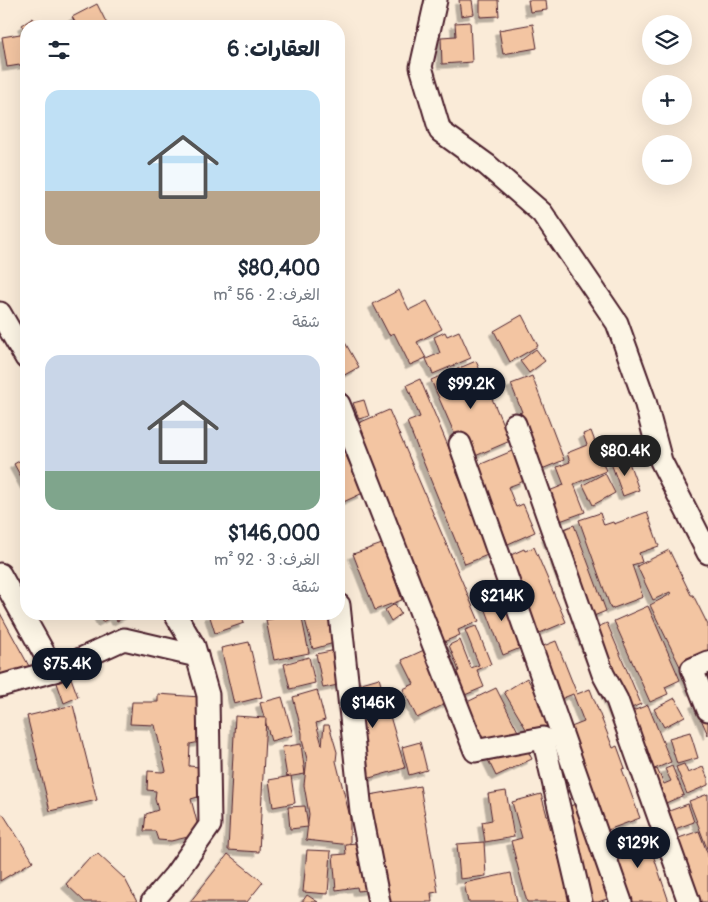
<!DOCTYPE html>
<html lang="ar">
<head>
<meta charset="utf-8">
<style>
	:root { --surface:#fff; --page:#f6f6f7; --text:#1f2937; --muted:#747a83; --accent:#111827 }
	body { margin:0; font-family:Pangolin,"Playpen Sans Arabic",sans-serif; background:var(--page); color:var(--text); direction:rtl; height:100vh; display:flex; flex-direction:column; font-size:19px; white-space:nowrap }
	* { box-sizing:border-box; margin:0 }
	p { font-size:16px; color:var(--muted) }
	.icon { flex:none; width:28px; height:28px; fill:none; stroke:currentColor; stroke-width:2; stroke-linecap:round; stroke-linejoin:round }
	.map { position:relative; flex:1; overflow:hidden; direction:ltr }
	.drawer { position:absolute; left:20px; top:20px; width:325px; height:600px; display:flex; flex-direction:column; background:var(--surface); border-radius:20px; box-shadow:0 5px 20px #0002; direction:rtl }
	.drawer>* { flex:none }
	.tools { position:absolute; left:642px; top:15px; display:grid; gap:10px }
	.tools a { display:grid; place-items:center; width:50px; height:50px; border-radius:50%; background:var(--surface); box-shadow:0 5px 20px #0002; font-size:25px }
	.price { position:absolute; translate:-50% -42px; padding:0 11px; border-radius:18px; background:var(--accent); color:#fff; font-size:16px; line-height:32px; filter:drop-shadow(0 1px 2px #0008) }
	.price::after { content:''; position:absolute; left:50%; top:30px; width:15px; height:11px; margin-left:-8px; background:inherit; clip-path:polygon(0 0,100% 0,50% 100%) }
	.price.on { background:#222; color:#fff }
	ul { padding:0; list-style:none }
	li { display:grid; align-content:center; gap:10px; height:265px; padding:0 25px }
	li span { display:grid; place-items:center; height:155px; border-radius:15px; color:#555 }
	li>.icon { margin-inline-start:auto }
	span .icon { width:90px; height:90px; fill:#fffc; stroke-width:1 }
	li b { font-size:21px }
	h2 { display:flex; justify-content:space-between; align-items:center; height:60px; padding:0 25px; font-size:21px }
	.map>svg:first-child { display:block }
</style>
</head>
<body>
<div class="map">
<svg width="708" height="902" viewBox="0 0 708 902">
	<defs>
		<filter id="shadow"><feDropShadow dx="-4.5" dy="4.5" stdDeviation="0" flood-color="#0004"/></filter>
	</defs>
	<rect width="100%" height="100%" fill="#faebd8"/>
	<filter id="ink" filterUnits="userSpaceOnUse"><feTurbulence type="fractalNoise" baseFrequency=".02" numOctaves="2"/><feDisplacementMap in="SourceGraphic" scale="10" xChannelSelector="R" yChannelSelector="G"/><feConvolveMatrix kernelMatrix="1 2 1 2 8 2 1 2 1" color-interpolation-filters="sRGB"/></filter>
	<g filter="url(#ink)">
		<g fill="#f3c5a2" stroke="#4a1f2b" filter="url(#shadow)">
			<polygon points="459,0 472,0 474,14 461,16"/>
			<polygon points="480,0 498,0 499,16 480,17"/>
			<polygon points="528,0 546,0 547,10 530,12"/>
			<polygon points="97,4 108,26 75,26 77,25 72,17"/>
			<polygon points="33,18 38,26 26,26 26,32 22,25"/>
			<polygon points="470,22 472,62 442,64 441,37 456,36 455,23"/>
			<polygon points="533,24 537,48 503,54 499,30"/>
			<polygon points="26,33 26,64 7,67 2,37"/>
			<polygon points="399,290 409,310 427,301 442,329 417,342 426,358 410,365 394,333 389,335 373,304"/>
			<polygon points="522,315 538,346 510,362 494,331"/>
			<polygon points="459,331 471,358 433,374 426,359 440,353 434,337 445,332 447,336"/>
			<polygon points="339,332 359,367 339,378"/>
			<polygon points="536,349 545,361 529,373 520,361"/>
			<polygon points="476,361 510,441 466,460 431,380"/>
			<polygon points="532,376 564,460 537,471 515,414 522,412 511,384"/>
			<polygon points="420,379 456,465 454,466 490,554 465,564 407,422 420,417 407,385"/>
			<polygon points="364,400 369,416 359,419 353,403"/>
			<polygon points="389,410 479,621 458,630 460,635 441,643 347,428"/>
			<polygon points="591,431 606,471 574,484 585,512 560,521 549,491 564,485 557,467 570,462 567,453 587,445 583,434"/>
			<polygon points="339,440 363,493 339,504"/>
			<polygon points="512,451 524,481 508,487 516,507 523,504 535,532 508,544 502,529 493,533 467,470"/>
			<polygon points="26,457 26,486 14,464"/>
			<polygon points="627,457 639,490 623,496 611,463"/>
			<polygon points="605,473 615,493 593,505 583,485"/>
			<polygon points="647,512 659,546 639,553 642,562 632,565 643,597 611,609 579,520 600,513 604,525 613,522 614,524"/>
			<polygon points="574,525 606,611 579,622 546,536"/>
			<polygon points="382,544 402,600 375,610 353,554"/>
			<polygon points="534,547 566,622 535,635 502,559 524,549 525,551"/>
			<polygon points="669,550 691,595 693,595 708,625 708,684 692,691 650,605 671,594 670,592 653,600 637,566"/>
			<polygon points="501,590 523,647 503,655 481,597"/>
			<polygon points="395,604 401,614 391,621 385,610"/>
			<polygon points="648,606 680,680 665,687 668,694 650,702 614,621"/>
			<polygon points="0,613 30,668 0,684"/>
			<polygon points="98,614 131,614 117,621 114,616 102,622"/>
			<polygon points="209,614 240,614 244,623 215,633"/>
			<polygon points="297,614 301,614 309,653 274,660 266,620"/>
			<polygon points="313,614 333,614 341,641 313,649 304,616"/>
			<polygon points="607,623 641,704 615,715 581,634"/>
			<polygon points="476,626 491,664 477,670 484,687 460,697 455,673 459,671 449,645 460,640 471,668 479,665 465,630"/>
			<polygon points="556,641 577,694 590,689 613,748 617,746 625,768 622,769 640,818 605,831 566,729 584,722 573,694 556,701 536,649"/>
			<polygon points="249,642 262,697 234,704 221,648"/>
			<polygon points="336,650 343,684 323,688 316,654"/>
			<polygon points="424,650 449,702 417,718 403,689 414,684 402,660"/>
			<polygon points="309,657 315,683 290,689 284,664"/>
			<polygon points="71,678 78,697 64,703 57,683"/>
			<polygon points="379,678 405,768 366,779 341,689"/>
			<polygon points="527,678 567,746 544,759 504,692"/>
			<polygon points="496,688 532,759 496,776 461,705"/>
			<polygon points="317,690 325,720 316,723 322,745 324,725 329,725 337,752 336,761 350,817 350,845 306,840 309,814 304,785 307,759 302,740 302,733 293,697"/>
			<polygon points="158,694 200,697 200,742 190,744 189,766 199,767 201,796 191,799 199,830 198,837 188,837 171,841 158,840 155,831 144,831 146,814 158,810 155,799 156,791 147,790 148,771 162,772 166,771 155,725 130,724 132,702 158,702"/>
			<polygon points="282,697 293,735 271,741 260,703"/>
			<polygon points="708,697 708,735 694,703"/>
			<polygon points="675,698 685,716 664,727 654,709"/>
			<polygon points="73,705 97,800 50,811 27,716"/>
			<polygon points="648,705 671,762 645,773 617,717"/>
			<polygon points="235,716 266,718 259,852 228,850"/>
			<polygon points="690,732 698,758 677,764 669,738"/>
			<polygon points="420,742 427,770 409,775 402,747"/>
			<polygon points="301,744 305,774 287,777 282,747"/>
			<polygon points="684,764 688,773 703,767 708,779 708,785 687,794 676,767"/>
			<polygon points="672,766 684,795 659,806 645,774 657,769 664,784 671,781 665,769"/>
			<polygon points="291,776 295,803 273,807 269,780"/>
			<polygon points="420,786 438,892 431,893 432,902 386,902 371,812 373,811 370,795"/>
			<polygon points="506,791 514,837 485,842 482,822 492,820 488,794"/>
			<polygon points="541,794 571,902 527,902 511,841 522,838 512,802"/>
			<polygon points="708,794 708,851 689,801"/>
			<polygon points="579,803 610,898 598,902 590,902 551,812"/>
			<polygon points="688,804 694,822 667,832 661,814"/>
			<polygon points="305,806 308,827 290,829 288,807"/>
			<polygon points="3,814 33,861 0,881 0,816"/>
			<polygon points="644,828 669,902 625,902 610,857 619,854 614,838"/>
			<polygon points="699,831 708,855 708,902 691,902 673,840"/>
			<polygon points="369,842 374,889 358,891 357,887 336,890 333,855 346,854 345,844"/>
			<polygon points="484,842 486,876 460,879 457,844"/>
			<polygon points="307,850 331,851 328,894 303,892"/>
			<polygon points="98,854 125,879 137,902 85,902 66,884 88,859"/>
			<polygon points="228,854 263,882 247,902 190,902"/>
			<polygon points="511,873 517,902 468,902 464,883"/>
			<polygon points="307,895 318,902 302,902"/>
		</g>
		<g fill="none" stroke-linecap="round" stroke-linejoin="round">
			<defs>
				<g id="street">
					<polyline points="436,0 421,67 440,131 487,165 542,213 617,323 645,401 661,461 708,553"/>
					<polyline points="0,313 26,358"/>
					<polyline points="339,404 475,751 543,738 581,902"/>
					<polyline points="515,424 603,674 617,700 689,902"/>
					<polyline points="460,444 621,902"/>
					<polyline points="0,574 54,671"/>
					<polyline points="339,605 361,811 379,902"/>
					<polyline points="708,662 692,669 708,710"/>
					<polyline points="0,686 54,671 124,639 197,656"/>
					<polyline points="152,902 175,875 210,825 208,695 194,646 175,614"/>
				</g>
			</defs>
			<use href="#street" stroke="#4a1f2b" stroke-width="25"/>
			<use href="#street" stroke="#fcf5e5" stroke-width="21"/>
		</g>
	</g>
</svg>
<div class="tools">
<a><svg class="icon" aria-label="layers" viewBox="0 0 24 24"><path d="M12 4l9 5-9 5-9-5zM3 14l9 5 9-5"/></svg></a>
<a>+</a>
<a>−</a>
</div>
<b class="price" style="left:471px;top:410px">$99.2K</b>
<b class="price on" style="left:625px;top:477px">$80.4K</b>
<b class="price" style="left:502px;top:622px">$214K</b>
<b class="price" style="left:67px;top:690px">$75.4K</b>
<b class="price" style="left:373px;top:729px">$146K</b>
<b class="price" style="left:638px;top:869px">$129K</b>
<section class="drawer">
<h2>العقارات: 6<svg class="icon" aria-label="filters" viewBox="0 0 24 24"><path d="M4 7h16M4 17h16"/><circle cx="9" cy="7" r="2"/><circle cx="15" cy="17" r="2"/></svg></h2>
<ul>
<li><span style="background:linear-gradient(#bfe0f5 65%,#b9a48a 0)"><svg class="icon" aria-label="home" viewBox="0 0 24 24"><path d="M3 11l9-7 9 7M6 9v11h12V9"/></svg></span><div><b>$80,400</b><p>الغرف: 2 · 56 m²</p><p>شقة</p></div></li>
<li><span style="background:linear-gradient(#c9d6e8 75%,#7fa58c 0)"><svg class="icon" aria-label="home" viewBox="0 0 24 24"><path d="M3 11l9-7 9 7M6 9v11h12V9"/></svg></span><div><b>$146,000</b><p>الغرف: 3 · 92 m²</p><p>شقة</p></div></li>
</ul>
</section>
</div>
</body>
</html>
